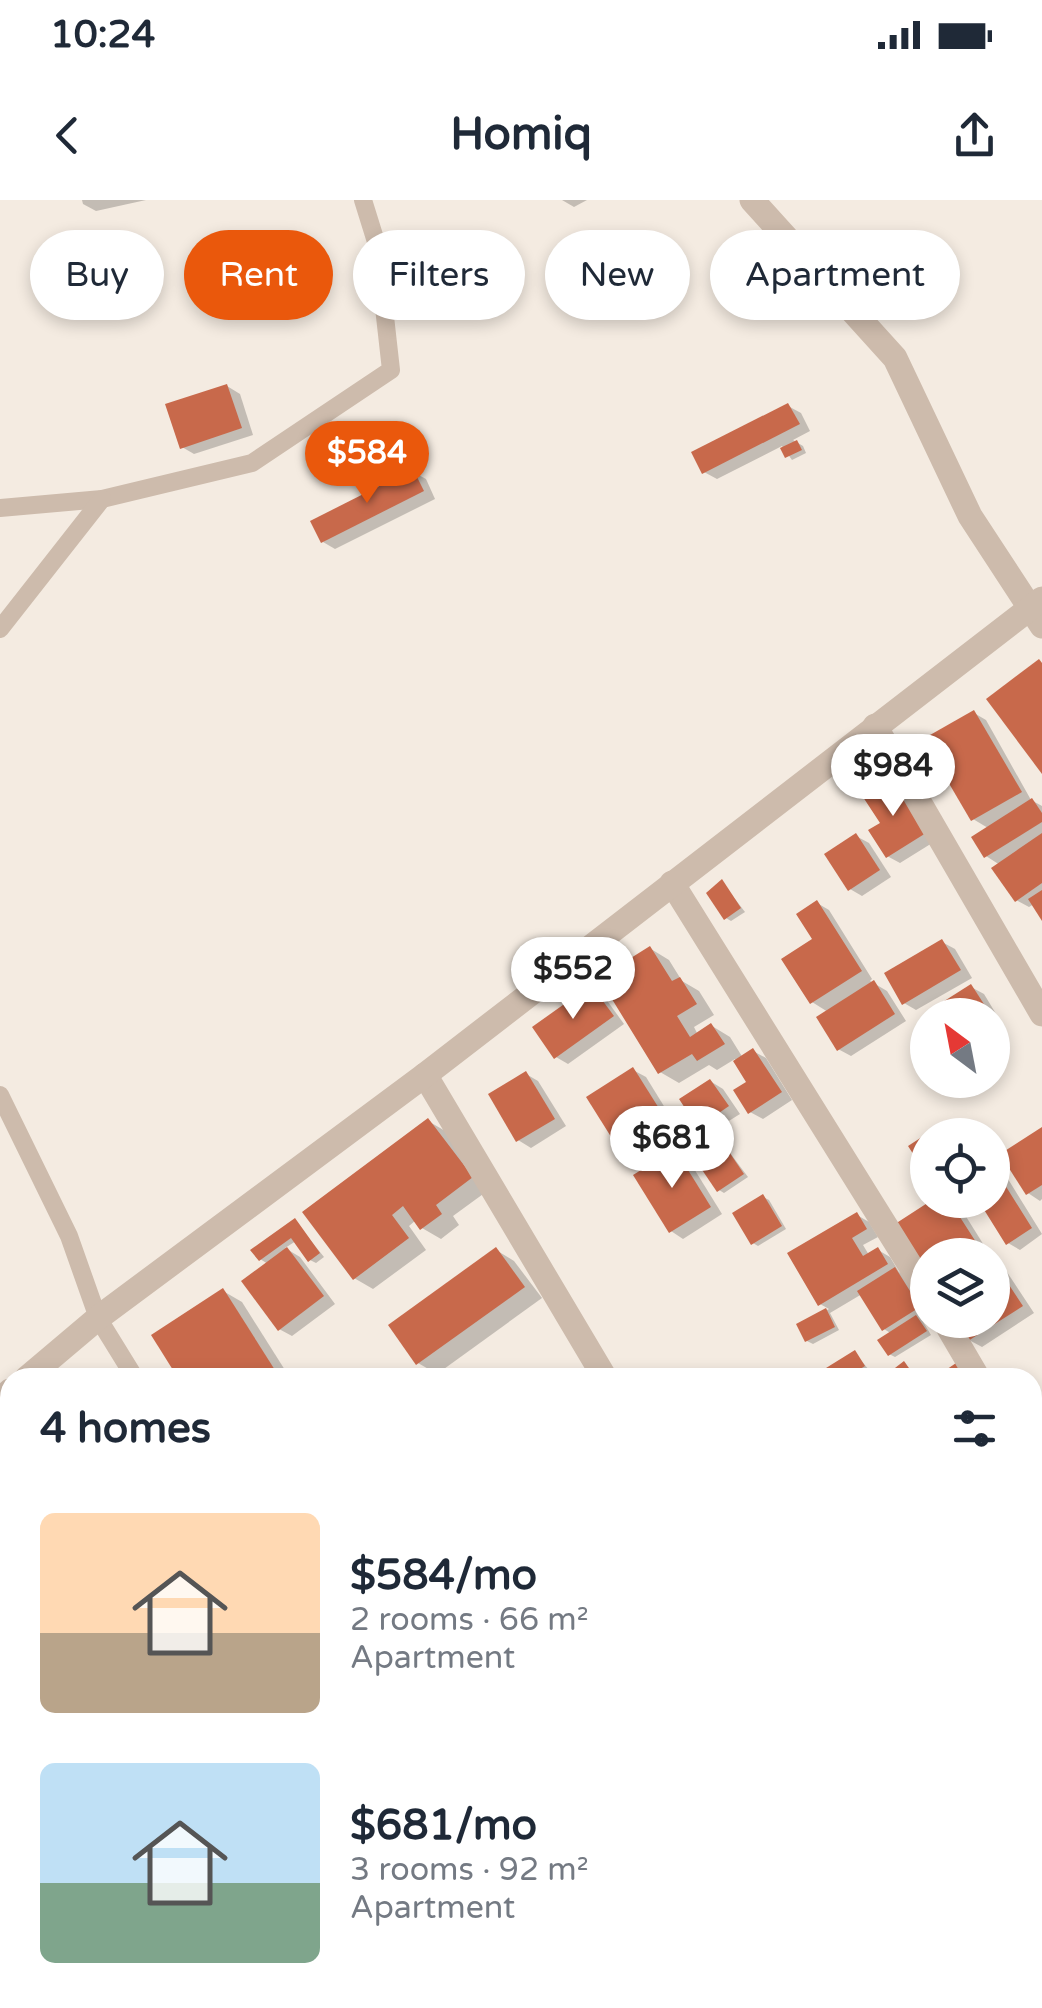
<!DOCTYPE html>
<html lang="en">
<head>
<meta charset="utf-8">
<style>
	:root { --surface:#fff; --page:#f2f2f3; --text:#1f2937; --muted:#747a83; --accent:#ea580c }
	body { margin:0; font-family:"Varela Round",sans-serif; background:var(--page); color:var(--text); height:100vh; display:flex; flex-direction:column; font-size:38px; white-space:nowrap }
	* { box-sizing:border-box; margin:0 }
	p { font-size:32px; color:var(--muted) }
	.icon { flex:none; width:55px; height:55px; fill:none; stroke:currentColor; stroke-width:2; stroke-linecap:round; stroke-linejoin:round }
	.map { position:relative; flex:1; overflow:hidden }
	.sheet { position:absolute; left:0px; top:1168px; width:1042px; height:642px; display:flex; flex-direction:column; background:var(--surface); border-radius:30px 30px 0 0; box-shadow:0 5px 15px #0003 }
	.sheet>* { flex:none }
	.banner { position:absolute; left:30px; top:30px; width:982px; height:90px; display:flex; gap:20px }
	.needle { width:65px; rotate:328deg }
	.tools { position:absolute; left:910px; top:798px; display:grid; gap:20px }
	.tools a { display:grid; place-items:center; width:100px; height:100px; border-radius:50%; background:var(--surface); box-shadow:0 5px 15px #0003; font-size:50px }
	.price { position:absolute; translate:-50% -85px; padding:0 22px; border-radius:35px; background:#fff; color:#222; font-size:32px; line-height:65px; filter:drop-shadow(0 2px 5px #0008) }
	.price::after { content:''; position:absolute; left:50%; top:60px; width:30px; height:22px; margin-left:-15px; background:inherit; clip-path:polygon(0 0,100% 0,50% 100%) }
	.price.current { background:var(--accent); color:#fff }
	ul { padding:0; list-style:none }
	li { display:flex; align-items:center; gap:30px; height:250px; padding:0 40px }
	li span { display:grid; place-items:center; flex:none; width:280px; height:200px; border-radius:15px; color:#555 }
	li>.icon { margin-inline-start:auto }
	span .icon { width:120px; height:120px; fill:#fffc; stroke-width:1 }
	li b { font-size:42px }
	h2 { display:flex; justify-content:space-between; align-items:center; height:120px; padding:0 40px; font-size:42px }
	.tag { padding:0 35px; border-radius:45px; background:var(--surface); box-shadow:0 5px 15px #0003; font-size:35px; line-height:90px }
	.tag.current { background:var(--accent); color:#fff }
	.status { display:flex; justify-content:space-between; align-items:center; height:70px; padding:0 50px; background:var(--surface); direction:ltr }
	.status svg { height:28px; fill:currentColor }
	header { display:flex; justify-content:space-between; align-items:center; height:130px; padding:0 40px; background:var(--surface); font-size:45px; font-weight:700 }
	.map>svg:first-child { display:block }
</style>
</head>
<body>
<div class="status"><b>10:24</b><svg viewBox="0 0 49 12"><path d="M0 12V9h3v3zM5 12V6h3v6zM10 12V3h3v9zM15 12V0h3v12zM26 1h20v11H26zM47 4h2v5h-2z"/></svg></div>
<header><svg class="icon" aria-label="back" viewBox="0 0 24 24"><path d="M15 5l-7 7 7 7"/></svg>Homiq<svg class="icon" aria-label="share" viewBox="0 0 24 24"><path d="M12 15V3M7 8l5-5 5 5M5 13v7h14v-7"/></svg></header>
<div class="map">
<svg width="1042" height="1808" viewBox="0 0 1042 1808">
	<rect width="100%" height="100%" fill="#f4ebe1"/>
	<g fill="#0003">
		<polygon points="82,0 146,0 96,11 83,4"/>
		<polygon points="562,0 587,0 574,7"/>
		<polygon points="227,186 240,194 253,235 194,254 182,247"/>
		<polygon points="788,206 801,213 810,231 793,240 803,246 806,253 792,260 782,246 717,279 704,272"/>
		<polygon points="413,272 426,279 435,299 335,349 323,342"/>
		<polygon points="974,513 986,520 1031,600 1042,606 1042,716 1034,704 1029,707 1016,700 1000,665 986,656 988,628 973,619"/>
		<polygon points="866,598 937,640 900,663 887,656 883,624"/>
		<polygon points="856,636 869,643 891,677 862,696 850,689"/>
		<polygon points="722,682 745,712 731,721 726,718"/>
		<polygon points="817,703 829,710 872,779 870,781 887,791 906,821 851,856 838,849 828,812 812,802"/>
		<polygon points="942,742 955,749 972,778 916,810 904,803"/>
		<polygon points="651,749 669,760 682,781 699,791 714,815 694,827 698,835 712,826 730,837 743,858 753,851 766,858 792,900 763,919 750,912 750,882 735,859 717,870 709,865 679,883 660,872"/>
		<polygon points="971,787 984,794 1007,832 992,841 992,815 932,815"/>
		<polygon points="591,788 603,795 624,824 568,864 556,857"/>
		<polygon points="633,870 646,877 683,937 639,964 626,957"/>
		<polygon points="526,874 538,881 566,926 531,948 518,940"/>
		<polygon points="710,881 723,889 740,914 724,924 730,935 721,941 748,977 724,993 719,990 717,942 706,935"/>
		<polygon points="428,921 447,932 490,989 453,1016 459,1025 441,1039 422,1028 416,1020 409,1026 426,1050 373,1089 354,1078"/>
		<polygon points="1042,930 1042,999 1040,1001 1028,993"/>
		<polygon points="675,952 688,959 722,1014 683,1039 671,1031"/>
		<polygon points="995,972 1008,979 1042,1034 1020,1050 1008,1043 981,1000 992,1000"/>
		<polygon points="763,997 769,1000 786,1029 758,1046 753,1043"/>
		<polygon points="937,1000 957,1002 990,1055 928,1055 899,1024"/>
		<polygon points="857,1015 869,1022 878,1037 863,1045 869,1055 878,1050 890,1057 899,1072 908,1077 928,1109 928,1116 922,1120 931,1135 895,1157 889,1154 892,1134 884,1129 862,1094 830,1113 839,1130 813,1144 807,1141 799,1125 829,1109 820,1104"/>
		<polygon points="295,1021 324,1057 316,1063 310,1060 296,1041 285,1048 300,1057 335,1104 292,1136 279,1129 268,1064 260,1059"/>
		<polygon points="496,1050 514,1061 542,1098 437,1174 418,1163"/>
		<polygon points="992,1058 1003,1066 1034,1113 982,1147 969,1140 992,1120"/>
		<polygon points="223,1091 242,1102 290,1178 181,1178"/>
		<polygon points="855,1153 869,1170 856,1178 835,1178"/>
		<polygon points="0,1306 10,1321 10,1465 0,1471"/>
		<polygon points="1032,1313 1042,1328 1042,1441 1032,1433"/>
		<polygon points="1042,1442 1042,1472 1032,1477 1032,1448"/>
		<polygon points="1032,1752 1042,1765 1042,1774 1032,1781"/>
		<polygon points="10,1793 10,1800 84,1800 81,1802 85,1808 9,1808"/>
		<polygon points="308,1800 369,1800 374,1808 305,1808"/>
		<polygon points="536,1800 563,1800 551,1808"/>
		<polygon points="943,1800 1009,1800 1015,1808 931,1808"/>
	</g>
	<g fill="#c8694b">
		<polygon points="227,184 242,228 180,249 165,204"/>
		<polygon points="788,203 800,224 702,274 691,252"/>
		<polygon points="797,240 802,250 785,258 780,248"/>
		<polygon points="413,269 424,291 321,343 310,321"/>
		<polygon points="1039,459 1042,463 1042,574 986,499"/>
		<polygon points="974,510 1022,592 971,621 923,539"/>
		<polygon points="892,579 926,633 886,658 868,630 880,623 863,597"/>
		<polygon points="1032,598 1042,613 1042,622 984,658 971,637"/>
		<polygon points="856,633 880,670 848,691 824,654"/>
		<polygon points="1042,633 1042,683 1015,702 991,668"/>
		<polygon points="722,679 741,708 724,720 706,693"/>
		<polygon points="1042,690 1042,721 1028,699"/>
		<polygon points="817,700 862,771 810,804 781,759 812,739 796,714"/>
		<polygon points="942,739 961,770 902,805 884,773"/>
		<polygon points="650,746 672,781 680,777 697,804 677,816 690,837 711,823 725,844 697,861 692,854 658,874 599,778"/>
		<polygon points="874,780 895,814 837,851 816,817"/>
		<polygon points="971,784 991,815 929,815 927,812"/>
		<polygon points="591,785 614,816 554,859 532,827"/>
		<polygon points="753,848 782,892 748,914 733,890 746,882 733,861"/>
		<polygon points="633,867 672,929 625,959 586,897"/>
		<polygon points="526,871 555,919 516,942 488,894"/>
		<polygon points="710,879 729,906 713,917 720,927 704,937 679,899"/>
		<polygon points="428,918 473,977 436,1005 442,1014 420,1030 403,1006 392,1015 409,1038 353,1080 302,1012"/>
		<polygon points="945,922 953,935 928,935 928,977 908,946"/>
		<polygon points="1042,927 1042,985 1026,995 1000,954"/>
		<polygon points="719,937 744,974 717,992 692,955"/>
		<polygon points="675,949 711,1007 669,1033 633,975"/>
		<polygon points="995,969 1032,1028 1006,1045 978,1000 992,1000"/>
		<polygon points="763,994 782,1026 751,1045 732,1013"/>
		<polygon points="932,1000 949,1000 983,1053 928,1055 928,1074 895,1024"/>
		<polygon points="857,1012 867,1029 852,1038 863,1056 878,1047 888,1064 818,1106 787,1053"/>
		<polygon points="295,1018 320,1053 308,1062 291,1038 259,1061 250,1050"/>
		<polygon points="287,1047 324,1096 278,1131 241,1081"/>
		<polygon points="496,1047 525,1087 416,1165 388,1125"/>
		<polygon points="992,1059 1023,1106 968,1141 954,1120 992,1120"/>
		<polygon points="895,1067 920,1107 882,1131 857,1091"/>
		<polygon points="223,1088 280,1178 178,1178 151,1135"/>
		<polygon points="826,1108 835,1127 805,1142 796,1124"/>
		<polygon points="916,1115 927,1131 888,1156 877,1140"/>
		<polygon points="855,1150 865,1166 846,1178 832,1178 826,1168"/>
		<polygon points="904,1161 916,1178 882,1178"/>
		<polygon points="959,1161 970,1178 934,1178"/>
		<polygon points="1032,1323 1042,1338 1042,1385 1032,1391"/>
		<polygon points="0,1327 10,1343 10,1436 0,1443"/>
		<polygon points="1042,1392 1042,1434 1032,1440 1032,1398"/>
		<polygon points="1042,1439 1042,1466 1032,1472 1032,1445"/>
		<polygon points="1037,1532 1042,1540 1042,1614 1032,1599 1032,1535"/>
		<polygon points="1042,1724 1042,1752 1032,1738 1032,1731"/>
		<polygon points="10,1790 10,1800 63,1800 51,1808 6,1808 0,1797"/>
		<polygon points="304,1800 362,1800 364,1803 356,1808 302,1808 299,1803"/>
		<polygon points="939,1800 1003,1800 1007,1805 1002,1808 927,1808"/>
	</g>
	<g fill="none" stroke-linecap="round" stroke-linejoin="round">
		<g stroke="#cdbbac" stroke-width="18">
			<polyline points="0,308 102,299 252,263 391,170 377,45 363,0"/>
			<polyline points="0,429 102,299"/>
			<polyline points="0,895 69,1036 98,1118 135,1178"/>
			<polyline points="0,1617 10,1635"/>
			<polyline points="111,1800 116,1808"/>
			<polyline points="508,1800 513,1808"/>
		</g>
		<g stroke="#cdbbac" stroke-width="25">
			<polyline points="752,0 895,158 970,316 1042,426"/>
			<polyline points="875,526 1042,814"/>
			<polyline points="672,683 928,1094"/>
			<polyline points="425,875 605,1178"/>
			<polyline points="944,1120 978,1178"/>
			<polyline points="27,1178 98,1118 425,875 1042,399"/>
			<polyline points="0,1200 10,1191"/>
			<polyline points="1032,1268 1042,1284"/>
			<polyline points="1032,1699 1042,1692"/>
			<polyline points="882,1808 892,1800"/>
		</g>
	</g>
</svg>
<div class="tools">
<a><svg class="needle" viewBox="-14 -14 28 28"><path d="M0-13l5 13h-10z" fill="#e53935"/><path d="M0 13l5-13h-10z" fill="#747a83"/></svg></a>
<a><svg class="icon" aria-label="locate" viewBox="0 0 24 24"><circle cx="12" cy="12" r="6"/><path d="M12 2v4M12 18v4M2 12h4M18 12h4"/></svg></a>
<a><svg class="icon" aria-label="layers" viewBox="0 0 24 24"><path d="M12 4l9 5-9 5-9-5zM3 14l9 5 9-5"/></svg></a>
</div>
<b class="price current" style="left:367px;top:306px">$584</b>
<b class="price" style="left:893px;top:619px">$984</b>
<b class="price" style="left:573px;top:822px">$552</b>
<b class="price" style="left:672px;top:991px">$681</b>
<div class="banner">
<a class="tag">Buy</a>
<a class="tag current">Rent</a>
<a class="tag">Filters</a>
<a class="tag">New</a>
<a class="tag">Apartment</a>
</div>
<section class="sheet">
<h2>4 homes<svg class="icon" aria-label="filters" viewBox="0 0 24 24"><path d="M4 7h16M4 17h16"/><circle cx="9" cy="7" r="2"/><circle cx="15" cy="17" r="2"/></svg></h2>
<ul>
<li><span style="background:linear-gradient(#ffd9b3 60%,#b9a48a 0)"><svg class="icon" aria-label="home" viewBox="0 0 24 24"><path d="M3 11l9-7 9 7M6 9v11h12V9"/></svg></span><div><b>$584/mo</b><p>2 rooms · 66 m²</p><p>Apartment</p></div></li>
<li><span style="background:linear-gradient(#bfe0f5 60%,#7fa58c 0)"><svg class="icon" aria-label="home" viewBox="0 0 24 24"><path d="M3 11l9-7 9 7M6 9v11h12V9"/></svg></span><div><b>$681/mo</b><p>3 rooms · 92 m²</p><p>Apartment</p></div></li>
</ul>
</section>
</div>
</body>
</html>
